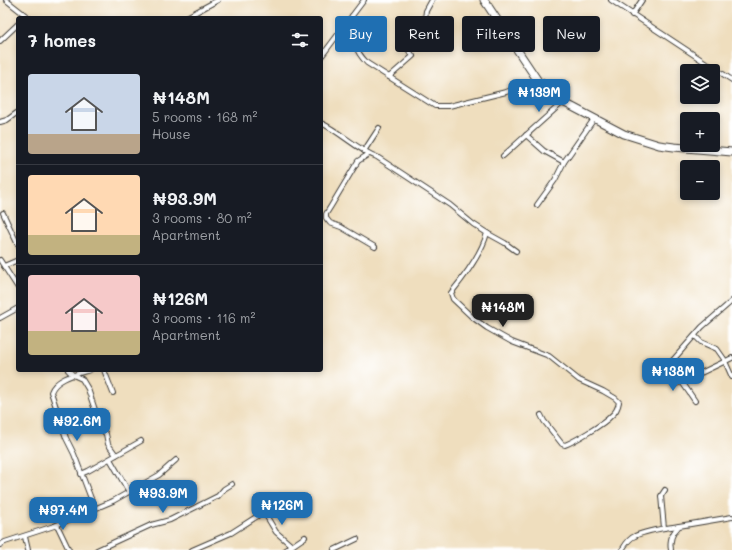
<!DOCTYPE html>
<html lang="en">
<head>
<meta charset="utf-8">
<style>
	:root { --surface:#171b24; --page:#20242c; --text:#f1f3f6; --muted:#9ea1a6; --line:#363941; --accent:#1f6fb2 }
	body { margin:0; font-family:Mali,sans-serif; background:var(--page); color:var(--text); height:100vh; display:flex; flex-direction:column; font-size:15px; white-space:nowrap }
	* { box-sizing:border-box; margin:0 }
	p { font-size:13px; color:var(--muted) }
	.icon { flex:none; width:22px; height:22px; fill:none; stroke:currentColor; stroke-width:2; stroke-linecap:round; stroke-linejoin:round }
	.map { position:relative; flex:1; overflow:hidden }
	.panel { position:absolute; left:16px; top:16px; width:307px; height:356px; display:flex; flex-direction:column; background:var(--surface); border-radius:4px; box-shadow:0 2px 6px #0003 }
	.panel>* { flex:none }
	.guide { position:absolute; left:335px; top:16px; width:337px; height:36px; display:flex; gap:8px }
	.buttons { position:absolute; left:680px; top:64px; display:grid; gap:8px }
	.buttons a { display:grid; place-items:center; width:40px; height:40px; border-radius:4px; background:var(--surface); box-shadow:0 2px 6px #0003; font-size:20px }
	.price { position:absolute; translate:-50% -34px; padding:0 9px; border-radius:8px; background:var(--accent); color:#fff; font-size:13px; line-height:26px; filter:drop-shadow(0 1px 2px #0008) }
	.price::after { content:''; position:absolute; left:50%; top:24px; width:12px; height:9px; margin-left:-6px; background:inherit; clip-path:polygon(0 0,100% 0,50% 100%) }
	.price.active { background:#222; color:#fff }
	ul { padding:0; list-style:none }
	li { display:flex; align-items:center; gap:12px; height:100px; padding:0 12px }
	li+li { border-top:1px solid var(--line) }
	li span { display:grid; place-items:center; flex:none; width:112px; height:80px; border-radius:4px; color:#555 }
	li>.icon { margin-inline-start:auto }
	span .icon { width:48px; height:48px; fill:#fffc; stroke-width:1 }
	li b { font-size:17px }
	h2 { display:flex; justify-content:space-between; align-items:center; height:48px; padding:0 12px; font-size:17px }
	.pill { padding:0 14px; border-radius:4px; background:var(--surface); box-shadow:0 2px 6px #0003; font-size:14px; line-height:36px }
	.pill.active { background:var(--accent); color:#fff }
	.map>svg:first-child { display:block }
</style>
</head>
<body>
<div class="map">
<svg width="732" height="550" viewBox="0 0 732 550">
	<rect width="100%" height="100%" fill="#fff"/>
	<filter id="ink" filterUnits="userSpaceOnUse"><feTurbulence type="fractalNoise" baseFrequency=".025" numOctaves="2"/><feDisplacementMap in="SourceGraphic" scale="8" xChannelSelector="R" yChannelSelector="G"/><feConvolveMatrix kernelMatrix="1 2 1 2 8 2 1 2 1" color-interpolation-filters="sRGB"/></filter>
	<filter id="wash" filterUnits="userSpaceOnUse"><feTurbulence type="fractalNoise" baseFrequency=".012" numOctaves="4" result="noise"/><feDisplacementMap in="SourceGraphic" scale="16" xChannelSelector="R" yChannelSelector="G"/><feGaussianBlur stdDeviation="0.9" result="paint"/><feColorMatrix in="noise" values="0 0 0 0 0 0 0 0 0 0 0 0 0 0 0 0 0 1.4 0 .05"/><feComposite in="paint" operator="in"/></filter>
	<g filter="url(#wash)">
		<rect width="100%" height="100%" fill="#efdebe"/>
	</g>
	<g filter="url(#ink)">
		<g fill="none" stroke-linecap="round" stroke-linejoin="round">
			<defs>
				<g id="street">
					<polyline points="6,0 29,18"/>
					<polyline points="611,0 732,80"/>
					<polyline points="632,15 642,0"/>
					<path d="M352,16C353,36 352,48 367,63L435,106H449L506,92L538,81"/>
					<polyline points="185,18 218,0"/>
					<polyline points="0,41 18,24"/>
					<polyline points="405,45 424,26 426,11 432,0"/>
					<polyline points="321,57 364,0"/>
					<polyline points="389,77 413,56 399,38"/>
					<polyline points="0,122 7,120 18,112"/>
					<path d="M321,123C341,132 357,150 377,157L450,205L473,224L487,233C482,253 464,277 451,293L453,299L472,317L487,328L512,342L549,356L579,380L603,391L615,398L619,402C618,408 615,413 611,416C604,424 575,441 565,445L562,444L544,421L541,415"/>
					<polyline points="526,135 544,151 564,162"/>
					<polyline points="364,151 379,128"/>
					<polyline points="369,154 358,161 331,206 326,214 326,218 330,223 341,227 375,247"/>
					<polyline points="503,156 563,102"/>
					<polyline points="537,205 555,180 564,162 594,119"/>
					<polyline points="3,213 18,245"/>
					<polyline points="487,233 505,243 516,251"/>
					<polyline points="0,260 18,288"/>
					<polyline points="4,266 18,260"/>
					<polyline points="0,318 18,308"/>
					<polyline points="695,336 701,342 717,349 724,359 732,377"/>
					<polyline points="68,370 73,375 82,379 88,389 101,428 106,434 108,444 116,455"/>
					<path d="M90,370C77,374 56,378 51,392L66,438L74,454L95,509"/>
					<polyline points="104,370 113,393"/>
					<polyline points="682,382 732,358"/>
					<polyline points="695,401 682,382 676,384 666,368 702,327 732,301"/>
					<polyline points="110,459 129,492"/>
					<polyline points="81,474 88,471 141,441"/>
					<polyline points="264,512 276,532 292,546"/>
					<polyline points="57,525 69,550"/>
					<polyline points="664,528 661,496 665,490"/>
					<polyline points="25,537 28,550"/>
					<polyline points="0,545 5,542 54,526 113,501 159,475 176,460"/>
					<polyline points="97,550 151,525 170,520 218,496 224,489 232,484"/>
					<polyline points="192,550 231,533 264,512 274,507"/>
					<polyline points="286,550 305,537"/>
					<polyline points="334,550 357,539"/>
					<path d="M622,550C625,545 629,538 635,536C647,530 665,528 679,526"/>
					<path d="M671,550C669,540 672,533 679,526L732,517"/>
				</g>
				<polyline id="primary" points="484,0 538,81 548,87 563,102 624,134 659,145 674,147 732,152"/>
			</defs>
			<use href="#street" stroke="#3c3934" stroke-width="6"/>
			<use href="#primary" stroke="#3c3934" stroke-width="9"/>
			<use href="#street" stroke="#fff" stroke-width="4"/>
			<use href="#primary" stroke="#fff" stroke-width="7"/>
		</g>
	</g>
</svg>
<div class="buttons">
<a><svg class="icon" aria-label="layers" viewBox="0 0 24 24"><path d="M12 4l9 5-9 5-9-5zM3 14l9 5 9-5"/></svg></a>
<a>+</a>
<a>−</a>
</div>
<b class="price" style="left:539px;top:113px">₦139M</b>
<b class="price active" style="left:503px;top:328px">₦148M</b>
<b class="price" style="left:673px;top:392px">₦138M</b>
<b class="price" style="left:77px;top:442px">₦92.6M</b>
<b class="price" style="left:163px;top:514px">₦93.9M</b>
<b class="price" style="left:282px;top:526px">₦126M</b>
<b class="price" style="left:63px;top:531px">₦97.4M</b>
<div class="guide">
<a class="pill active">Buy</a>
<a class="pill">Rent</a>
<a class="pill">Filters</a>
<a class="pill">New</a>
</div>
<section class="panel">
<h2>7 homes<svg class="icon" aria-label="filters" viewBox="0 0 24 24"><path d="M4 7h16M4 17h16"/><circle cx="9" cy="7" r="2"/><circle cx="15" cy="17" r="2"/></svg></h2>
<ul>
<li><span style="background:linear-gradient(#c9d6e8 75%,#b9a48a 0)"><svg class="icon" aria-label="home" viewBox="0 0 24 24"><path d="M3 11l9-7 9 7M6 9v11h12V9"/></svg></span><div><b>₦148M</b><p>5 rooms · 168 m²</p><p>House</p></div></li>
<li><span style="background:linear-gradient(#ffd9b3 75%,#c2b280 0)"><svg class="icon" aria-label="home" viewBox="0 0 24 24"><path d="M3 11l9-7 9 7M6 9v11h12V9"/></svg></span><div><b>₦93.9M</b><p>3 rooms · 80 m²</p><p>Apartment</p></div></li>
<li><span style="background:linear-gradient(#f6c9c9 70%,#c2b280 0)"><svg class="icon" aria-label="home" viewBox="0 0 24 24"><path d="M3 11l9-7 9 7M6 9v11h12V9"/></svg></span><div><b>₦126M</b><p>3 rooms · 116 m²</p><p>Apartment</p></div></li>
</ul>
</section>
</div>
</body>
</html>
